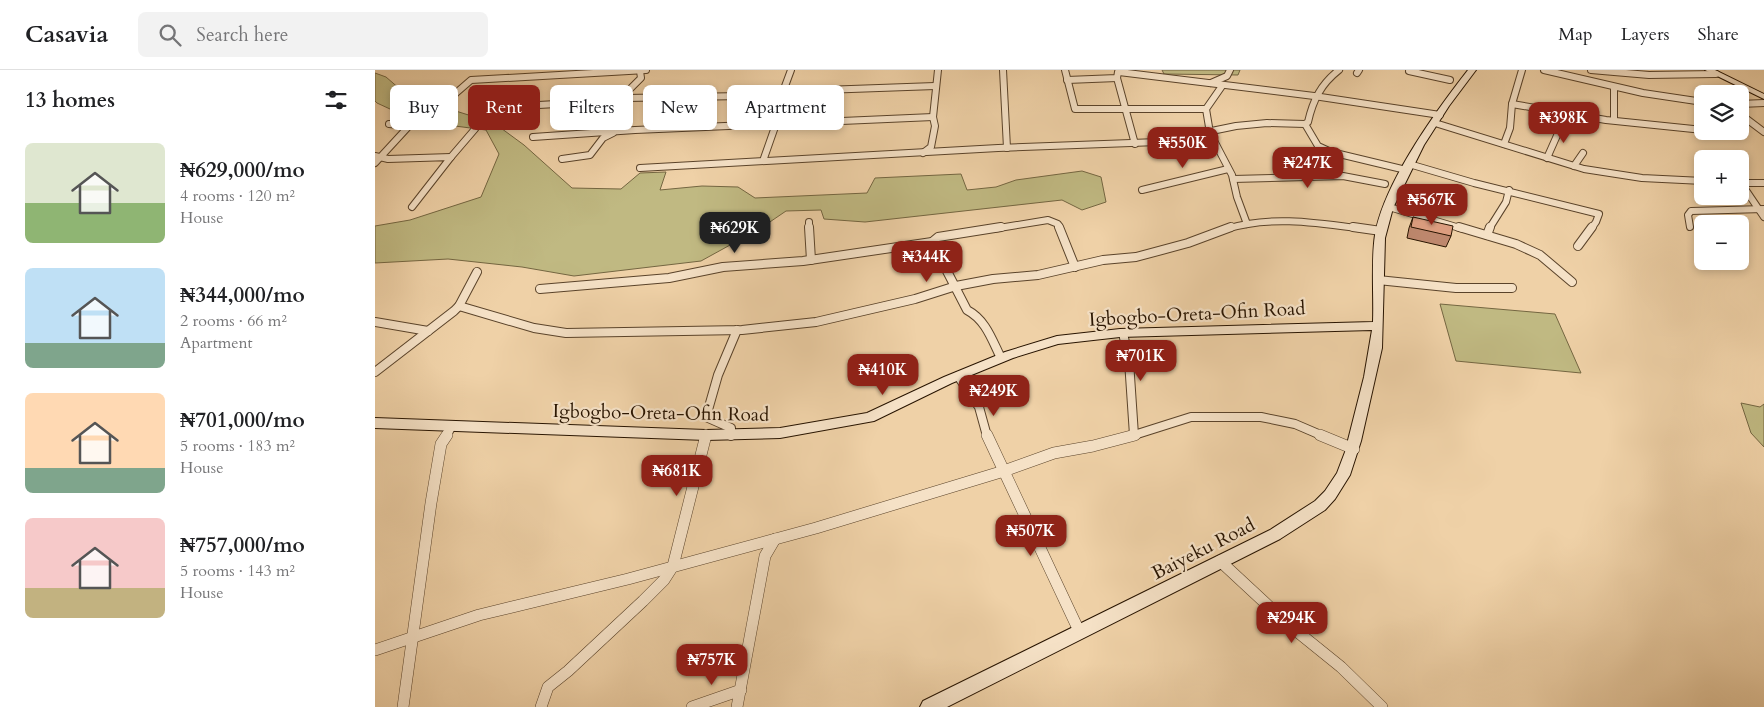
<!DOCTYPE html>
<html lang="en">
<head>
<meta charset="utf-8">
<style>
	:root { --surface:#fff; --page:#f2f2f2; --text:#202124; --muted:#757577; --line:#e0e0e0; --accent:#8f2418 }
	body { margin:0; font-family:Cardo,serif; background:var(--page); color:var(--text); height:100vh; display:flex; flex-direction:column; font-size:19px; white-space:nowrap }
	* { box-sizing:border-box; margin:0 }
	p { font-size:16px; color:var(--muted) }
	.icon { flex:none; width:28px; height:28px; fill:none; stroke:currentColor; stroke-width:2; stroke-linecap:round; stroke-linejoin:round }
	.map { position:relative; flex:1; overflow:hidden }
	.side { display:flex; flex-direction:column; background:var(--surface); width:375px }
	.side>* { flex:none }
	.top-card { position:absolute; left:15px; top:15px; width:475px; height:45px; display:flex; gap:10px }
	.buttons { position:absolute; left:1319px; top:15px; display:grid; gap:10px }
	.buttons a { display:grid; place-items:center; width:55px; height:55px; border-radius:8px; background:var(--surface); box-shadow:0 2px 8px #0003; font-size:25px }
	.price { position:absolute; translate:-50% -42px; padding:0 11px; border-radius:10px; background:var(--accent); color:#fff; font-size:16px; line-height:32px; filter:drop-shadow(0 1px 2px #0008) }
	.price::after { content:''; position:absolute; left:50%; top:30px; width:15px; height:11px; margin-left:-8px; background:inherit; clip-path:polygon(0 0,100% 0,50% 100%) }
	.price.on { background:#222; color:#fff }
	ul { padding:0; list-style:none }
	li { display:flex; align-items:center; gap:15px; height:125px; padding:0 25px }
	li span { display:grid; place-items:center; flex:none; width:140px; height:100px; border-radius:8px; color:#555 }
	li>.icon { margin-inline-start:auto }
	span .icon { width:60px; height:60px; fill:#fffc; stroke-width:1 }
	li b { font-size:21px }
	h2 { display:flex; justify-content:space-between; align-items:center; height:60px; padding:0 25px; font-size:21px }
	.chip { padding:0 18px; border-radius:8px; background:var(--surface); box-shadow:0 2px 8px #0003; font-size:18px; line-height:45px }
	.chip.on { background:var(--accent); color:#fff }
	header { display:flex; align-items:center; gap:30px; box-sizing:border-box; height:70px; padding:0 25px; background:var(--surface); border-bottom:1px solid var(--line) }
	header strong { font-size:24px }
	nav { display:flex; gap:28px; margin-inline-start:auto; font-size:18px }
	.search { width:350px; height:45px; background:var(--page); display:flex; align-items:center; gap:12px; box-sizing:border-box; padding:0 18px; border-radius:8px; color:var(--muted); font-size:19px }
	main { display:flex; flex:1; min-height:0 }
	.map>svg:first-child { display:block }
</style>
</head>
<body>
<header>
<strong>Casavia</strong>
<div class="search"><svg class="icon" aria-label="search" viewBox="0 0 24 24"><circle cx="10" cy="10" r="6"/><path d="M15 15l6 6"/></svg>Search here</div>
<nav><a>Map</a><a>Layers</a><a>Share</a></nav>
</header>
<main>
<section class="side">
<h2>13 homes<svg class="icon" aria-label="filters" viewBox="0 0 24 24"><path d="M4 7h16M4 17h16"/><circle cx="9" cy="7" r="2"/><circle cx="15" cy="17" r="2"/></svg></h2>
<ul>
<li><span style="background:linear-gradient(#dfe7d0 60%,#8fb573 0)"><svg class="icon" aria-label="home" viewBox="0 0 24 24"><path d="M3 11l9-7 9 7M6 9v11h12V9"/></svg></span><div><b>₦629,000/mo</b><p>4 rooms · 120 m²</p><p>House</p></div></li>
<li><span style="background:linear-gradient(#bfe0f5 75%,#7fa58c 0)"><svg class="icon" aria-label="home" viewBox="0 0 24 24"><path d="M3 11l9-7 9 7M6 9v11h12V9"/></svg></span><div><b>₦344,000/mo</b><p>2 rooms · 66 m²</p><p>Apartment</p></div></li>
<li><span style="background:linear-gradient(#ffd9b3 75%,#7fa58c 0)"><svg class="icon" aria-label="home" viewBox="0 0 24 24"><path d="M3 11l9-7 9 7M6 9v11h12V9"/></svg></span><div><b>₦701,000/mo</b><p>5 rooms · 183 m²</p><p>House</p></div></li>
<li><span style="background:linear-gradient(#f6c9c9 70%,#c2b280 0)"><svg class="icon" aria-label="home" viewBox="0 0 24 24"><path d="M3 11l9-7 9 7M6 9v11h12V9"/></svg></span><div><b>₦757,000/mo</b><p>5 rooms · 143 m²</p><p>House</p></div></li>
</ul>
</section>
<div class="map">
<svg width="1389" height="637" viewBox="0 0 1389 637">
	<rect width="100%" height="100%" fill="#efd1a7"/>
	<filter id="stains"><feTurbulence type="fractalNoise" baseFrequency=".004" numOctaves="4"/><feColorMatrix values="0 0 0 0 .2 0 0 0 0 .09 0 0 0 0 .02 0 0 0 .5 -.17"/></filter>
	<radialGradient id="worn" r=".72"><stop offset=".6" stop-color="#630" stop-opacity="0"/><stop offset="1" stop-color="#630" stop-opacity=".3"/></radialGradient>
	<g fill="#c0b982" stroke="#746641">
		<polygon points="787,0 865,0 863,5 789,4"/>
		<polygon points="0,3 11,7 33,26 119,53 149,75 197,118 246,119 265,103 291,102 285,120 327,116 363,117 380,128 492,123 500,108 586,104 592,120 621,117 641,110 707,101 726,107 731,132 707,140 687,130 490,152 449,149 446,140 411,141 386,158 326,191 199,206 147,197 73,189 0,193 0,156 35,150 106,127 124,84 111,60 41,51 2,33 0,31"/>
		<polygon points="1065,234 1180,244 1206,303 1081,291"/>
		<polygon points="1366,333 1385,337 1389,334 1389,377 1376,363"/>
	</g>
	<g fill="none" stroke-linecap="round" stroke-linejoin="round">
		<defs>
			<g id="street-far2">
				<polyline points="628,0 632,78"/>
				<polyline points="690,0 700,39 831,39"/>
				<polyline points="1169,0 1268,23 1328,32"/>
				<polyline points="1216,0 1274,5 1341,4"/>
				<polyline points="1034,1 1075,10"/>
				<polyline points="744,2 939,26 1065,45"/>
				<polyline points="982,3 984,0"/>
				<polyline points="742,8 760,74"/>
				<polyline points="692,10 742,8 743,2"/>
				<polyline points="836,13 852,6 855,0"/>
				<polyline points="847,16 831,39 835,63 857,105 862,127 872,154"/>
				<polyline points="1239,17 1239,50"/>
				<polyline points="251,28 252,22 266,8 265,1"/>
				<polyline points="1137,34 1231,50 1328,60"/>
				<polyline points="1365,34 1389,33"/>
				<polyline points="146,36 234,31 251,28 368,26 406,24 420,21 560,16"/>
				<polyline points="66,41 81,23 96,10 271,0"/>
				<polyline points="1365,44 1389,62"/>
				<polyline points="1060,53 1209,99 1267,108 1328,111"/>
				<polyline points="396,54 416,0"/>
				<polyline points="930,54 943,76 956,82 1031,100"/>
				<polyline points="158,67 260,60 558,47"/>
				<polyline points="1129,74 1135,58 1137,34 1147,0"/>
				<polyline points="548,83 556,77 560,56 558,47 563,0"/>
				<polyline points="0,86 13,89 76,87 37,137"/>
				<polyline points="76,87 100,59"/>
				<polyline points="1172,88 1188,52"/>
				<polyline points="187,89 215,85 228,68 238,63"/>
				<polyline points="388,91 401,54"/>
				<polyline points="0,93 34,56 14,54"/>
				<polyline points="1034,94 1099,113 1224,144 1221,152 1216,159"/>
				<polyline points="1199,96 1208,83"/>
				<path d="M265,98L623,78L783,72L861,56L892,53L930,54L933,52C938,30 946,14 964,0"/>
				<polyline points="858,109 968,106 1010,114"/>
				<polyline points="1365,113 1389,113"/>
				<polyline points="1366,113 1389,147"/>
				<polyline points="767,120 853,99"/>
				<polyline points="1014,137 1088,159"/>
				<polyline points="434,152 434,159"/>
				<polyline points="1315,157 1313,145 1316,141 1389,139"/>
				<polyline points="618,159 673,150 683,154 685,159"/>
				<path d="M851,159C896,145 943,153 988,159"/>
				<polyline points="1114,159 1131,132 1134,120"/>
			</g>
			<g id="street-far1">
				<polyline points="434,157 436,190"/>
				<polyline points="684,157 700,197"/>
				<polyline points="978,157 1006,161"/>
				<polyline points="1084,157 1141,174 1165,185 1197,212"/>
				<polyline points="1112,165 1115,157"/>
				<path d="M557,172L592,240C611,250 617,270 626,288"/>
				<polyline points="1203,176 1217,157"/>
				<polyline points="1003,210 1081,218 1137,218"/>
				<polyline points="165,219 294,208 348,197 428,191 557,172 563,167 626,157"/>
				<polyline points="84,236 159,258 191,263 367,260 441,252 540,229 581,216 618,209 663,205 728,190 761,187 813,173 856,157"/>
				<polyline points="0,252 53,261"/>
				<polyline points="748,263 754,291 759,365"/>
				<polyline points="0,302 79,241 84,236 102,202"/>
				<polyline points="583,306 604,337 612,366"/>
				<polyline points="71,366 77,356"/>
				<polyline points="356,366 356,358 331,347 343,305 362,260"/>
				<polyline points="756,366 816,347 886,347 920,354 948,366"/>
			</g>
			<g id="street">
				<polyline points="612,365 705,563"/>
				<polyline points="945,365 979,379"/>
				<polyline points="845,491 914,555 966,597 1007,637"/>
				<polyline points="0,580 104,545 253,509 441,458 629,401 679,383 718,376 760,365"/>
				<polyline points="28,637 56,433 66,374 72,365"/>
				<polyline points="166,637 173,617 193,601 268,531 289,510 298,496 331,365"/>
				<polyline points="317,637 366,620"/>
				<polyline points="362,637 390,486 400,469"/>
			</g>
			<g id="secondary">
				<path d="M1093,0H1101L1074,36L1049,75L1018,138L1010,168L1007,278L986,371L975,405L960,429L950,440L905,469L572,637H545L548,631L895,460L940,431L950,421L962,403L970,382L989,307L997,260L745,267L683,274L638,288L577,313L499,351L405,368L331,370L0,358V348L331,360L405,358L492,343L569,307L630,282L682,266L745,259L998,252C999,225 996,191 1000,165C1009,113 1061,41 1093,0Z"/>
				<polygon points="1330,0 1340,0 1389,24 1389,29"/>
			</g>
		</defs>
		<use href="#street-far2" stroke="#5a432a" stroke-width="8"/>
		<use href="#street-far1" stroke="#5a432a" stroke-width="10"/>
		<use href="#street" stroke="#5a432a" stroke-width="12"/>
		<use href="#secondary" stroke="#281400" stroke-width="2"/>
		<use href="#street-far2" stroke="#f5e1c6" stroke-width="6"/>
		<use href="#street-far1" stroke="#f5e1c6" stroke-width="8"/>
		<use href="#street" stroke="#f5e1c6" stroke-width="11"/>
		<use href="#secondary" fill="#f5e1c6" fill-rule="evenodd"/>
	</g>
	<polygon fill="#be886e" stroke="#281400" points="1038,147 1076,166 1071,177 1032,168 1034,158"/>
	<polygon fill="#dd9e80" stroke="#281400" points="1038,147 1078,156 1076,166 1036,157"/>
	<g text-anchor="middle" stroke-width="4.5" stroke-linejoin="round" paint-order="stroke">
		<g font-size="19" fill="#281400" stroke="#f5e1c6">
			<text transform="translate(822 243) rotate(-3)" y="7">Igbogbo-Oreta-Ofin Road</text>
			<text transform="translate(286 342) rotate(1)" y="7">Igbogbo-Oreta-Ofin Road</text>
			<text transform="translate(828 478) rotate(-27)" y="7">Baiyeku Road</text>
		</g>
	</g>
	<rect width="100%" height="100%" filter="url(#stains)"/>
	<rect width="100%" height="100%" fill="url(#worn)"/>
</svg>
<div class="buttons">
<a><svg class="icon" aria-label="layers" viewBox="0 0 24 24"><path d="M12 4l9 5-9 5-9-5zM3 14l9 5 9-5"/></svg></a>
<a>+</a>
<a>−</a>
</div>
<b class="price" style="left:1189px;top:74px">₦398K</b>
<b class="price" style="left:808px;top:99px">₦550K</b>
<b class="price" style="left:933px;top:119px">₦247K</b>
<b class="price" style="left:1057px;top:156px">₦567K</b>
<b class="price on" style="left:360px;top:184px">₦629K</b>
<b class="price" style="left:552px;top:213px">₦344K</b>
<b class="price" style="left:766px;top:312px">₦701K</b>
<b class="price" style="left:508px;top:326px">₦410K</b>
<b class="price" style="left:619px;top:347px">₦249K</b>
<b class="price" style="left:302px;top:427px">₦681K</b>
<b class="price" style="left:656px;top:487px">₦507K</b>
<b class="price" style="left:917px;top:574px">₦294K</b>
<b class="price" style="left:337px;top:616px">₦757K</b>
<div class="top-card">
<a class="chip">Buy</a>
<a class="chip on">Rent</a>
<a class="chip">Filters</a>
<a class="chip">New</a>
<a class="chip">Apartment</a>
</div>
</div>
</main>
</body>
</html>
